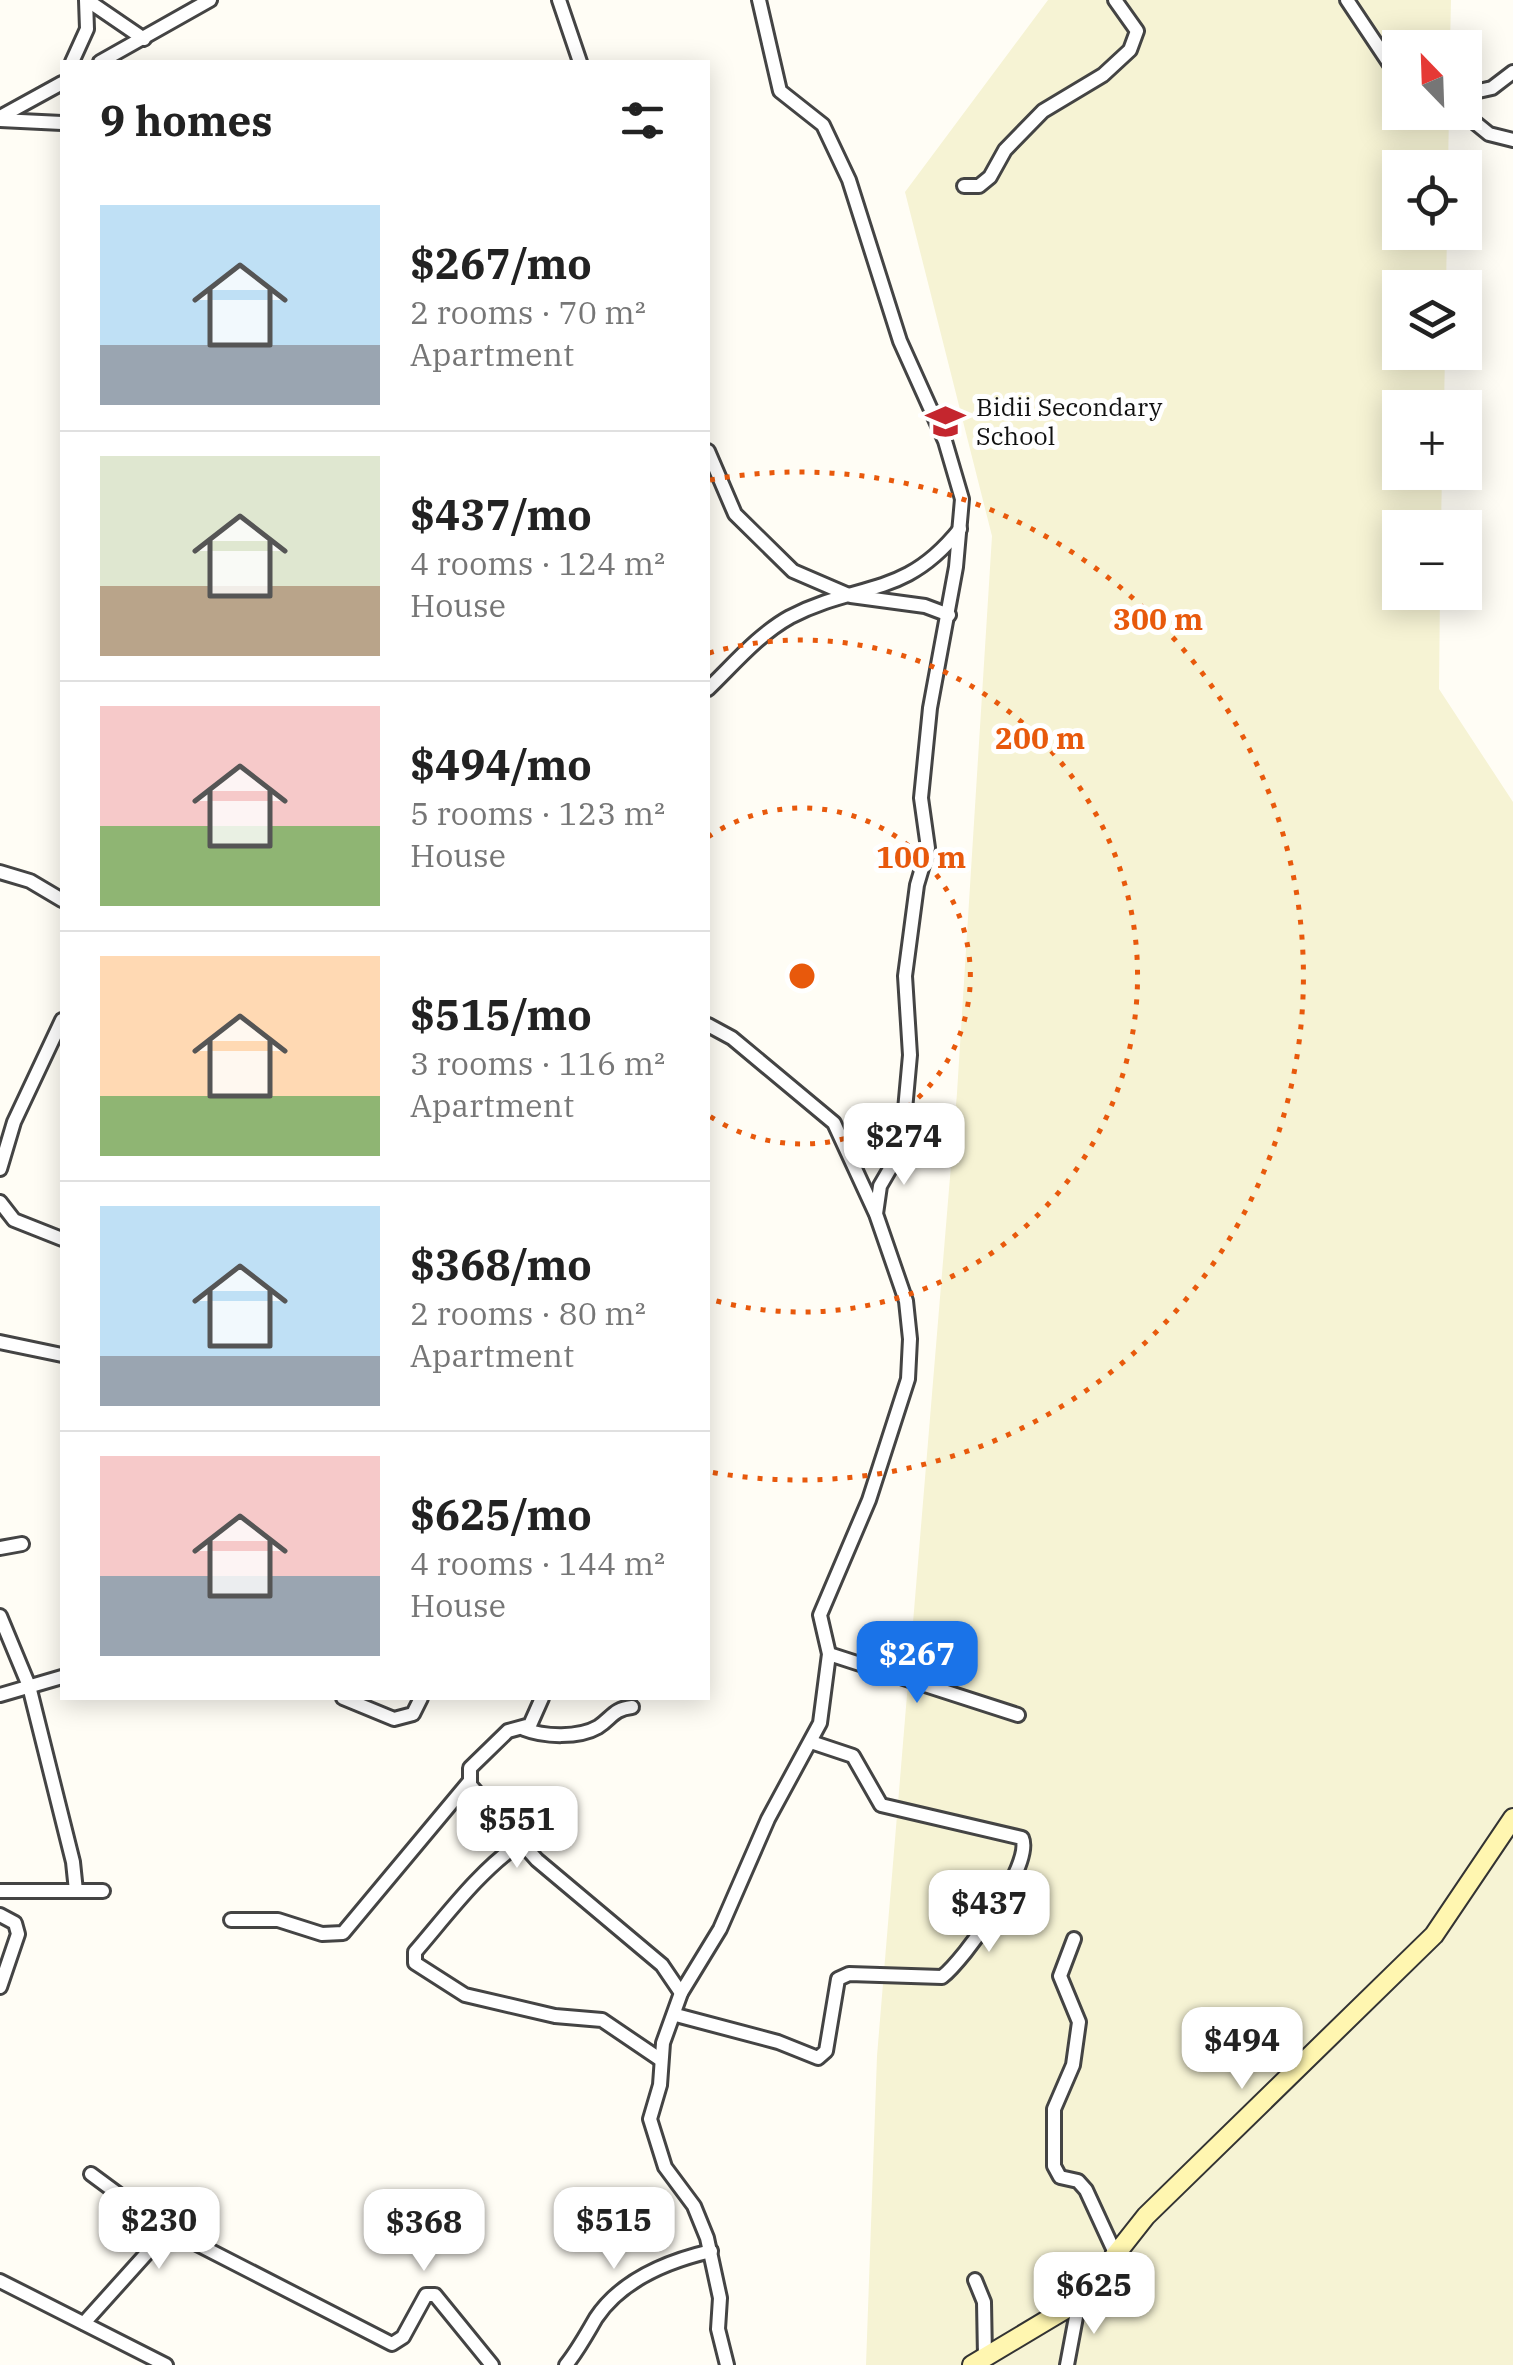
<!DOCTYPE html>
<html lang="en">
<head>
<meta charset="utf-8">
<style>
	:root { --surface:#fff; --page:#f6f6f6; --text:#222; --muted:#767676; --line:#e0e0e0; --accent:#1a73e8 }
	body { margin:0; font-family:"IBM Plex Serif",serif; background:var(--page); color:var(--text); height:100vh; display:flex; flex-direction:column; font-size:38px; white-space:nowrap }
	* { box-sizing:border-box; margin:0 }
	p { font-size:32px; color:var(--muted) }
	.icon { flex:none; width:55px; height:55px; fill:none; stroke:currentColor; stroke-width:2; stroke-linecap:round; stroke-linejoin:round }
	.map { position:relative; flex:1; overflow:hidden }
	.side { position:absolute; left:60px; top:60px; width:650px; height:1640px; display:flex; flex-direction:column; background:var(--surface); border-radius:0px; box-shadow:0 5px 25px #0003 }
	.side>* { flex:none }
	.needle { width:65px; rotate:337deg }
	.fabs { position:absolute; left:1382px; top:30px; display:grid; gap:20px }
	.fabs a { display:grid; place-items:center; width:100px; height:100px; border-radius:0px; background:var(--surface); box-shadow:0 5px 25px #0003; font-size:50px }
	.price { position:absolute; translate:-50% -85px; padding:0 22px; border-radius:20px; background:#fff; color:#222; font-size:32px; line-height:65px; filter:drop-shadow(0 2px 5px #0008) }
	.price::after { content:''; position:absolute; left:50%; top:60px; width:30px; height:22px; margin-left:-15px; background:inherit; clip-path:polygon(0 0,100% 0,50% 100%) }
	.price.active { background:var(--accent); color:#fff }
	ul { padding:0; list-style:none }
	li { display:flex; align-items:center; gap:30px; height:250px; padding:0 40px }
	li+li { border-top:2px solid var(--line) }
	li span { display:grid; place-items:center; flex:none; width:280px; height:200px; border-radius:0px; color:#555 }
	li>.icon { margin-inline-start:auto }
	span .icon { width:120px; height:120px; fill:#fffc; stroke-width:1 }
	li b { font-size:42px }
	h2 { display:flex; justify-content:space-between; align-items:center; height:120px; padding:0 40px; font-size:42px }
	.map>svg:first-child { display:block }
</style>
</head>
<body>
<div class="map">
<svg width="1513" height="2365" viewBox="0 0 1513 2365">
	<rect width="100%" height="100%" fill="#fffdf5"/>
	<polygon fill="#f6f3d4" points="1048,0 1451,0 1450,47 1400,48 1400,112 1449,113 1448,167 1400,168 1400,232 1447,233 1446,287 1400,288 1400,352 1445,353 1444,407 1400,408 1400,472 1442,473 1441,527 1400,528 1400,592 1440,593 1439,689 1513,802 1513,2365 866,2365 877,2056 957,1093 992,536 905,192"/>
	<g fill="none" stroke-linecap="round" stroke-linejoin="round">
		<defs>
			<g id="street">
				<polyline points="87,0 144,39"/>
				<polyline points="559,0 580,62"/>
				<polyline points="1347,0 1391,66 1400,71"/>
				<polyline points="72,62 87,29 86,0"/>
				<polyline points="100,62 210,0"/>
				<polyline points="1465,94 1492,88 1513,72"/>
				<polyline points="1462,112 1489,134 1513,140"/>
				<polyline points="0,117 62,83"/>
				<polyline points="0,120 62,123"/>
				<polyline points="964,186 979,186 990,177 1005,150 1043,111 1103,75 1130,50 1137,31 1115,0"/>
				<polyline points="708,451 735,514 793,571 851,596 925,606 949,615"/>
				<path d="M708,689C733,665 759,634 790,617C860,581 904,599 960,529"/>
				<polyline points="0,872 30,881 62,900"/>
				<polyline points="708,1025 732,1038 834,1123 875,1212"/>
				<polyline points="0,1169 14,1122 62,1020"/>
				<polyline points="0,1202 14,1220 62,1239"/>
				<polyline points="0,1342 62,1355"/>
				<polyline points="0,1548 22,1544"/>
				<polyline points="0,1616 29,1686 73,1862 76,1891"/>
				<polyline points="829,1654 1018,1715"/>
				<polyline points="0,1695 62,1677"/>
				<polyline points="343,1698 394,1719 413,1714 421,1698"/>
				<polyline points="542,1698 530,1725 508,1731 470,1768 470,1785 537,1860 662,1965 681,1993"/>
				<path d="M524,1729C544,1737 579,1738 598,1727C612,1718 613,1709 632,1707"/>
				<path d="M520,1843C479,1871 447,1915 415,1952V1963L465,1995L555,2016L602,2020L661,2060"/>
				<polyline points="0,1891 103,1891"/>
				<polyline points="0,1915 15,1923 18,1934 0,1987"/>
				<polyline points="231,1920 278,1920 322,1934 343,1933 469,1782"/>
				<polyline points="1074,1939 1060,1976 1079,2022 1073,2065 1054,2109 1054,2166 1060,2177 1078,2181 1086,2190 1115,2253"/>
				<path d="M676,2015L778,2042L818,2058L826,2051L838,1979L849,1974L942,1977C964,1960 1034,1864 1022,1838L881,1805L853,1756L811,1742"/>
				<polyline points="91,2174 160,2225 392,2344 403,2337 426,2295 435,2295 492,2365"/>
				<polyline points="975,2280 984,2302 985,2357"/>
				<polyline points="0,2281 166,2365"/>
				<polyline points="84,2323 147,2253 147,2241 127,2206"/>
				<path d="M566,2365C578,2350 586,2335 596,2318C622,2279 668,2261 711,2251"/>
				<polyline points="727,2365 718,2329 720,2298 707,2238 694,2206 665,2167 650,2119 660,2085 663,2043 681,1993 720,1929 768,1819 820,1723 829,1654 820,1615 869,1500 908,1379 910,1339 906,1301 876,1214 880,1186 898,1155 903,1132 910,1055 905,976 917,885 928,848 921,798 930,708 956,567 962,499 945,441 900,341 849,180 823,125 780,91 759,0"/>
				<polyline points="1067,2365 1079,2301"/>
			</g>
			<polyline id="secondary" points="972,2365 1079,2301 1146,2216 1434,1935 1513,1818"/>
		</defs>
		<use href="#street" stroke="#444" stroke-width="18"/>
		<use href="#secondary" stroke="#333" stroke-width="22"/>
		<use href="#street" stroke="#fff" stroke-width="12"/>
		<use href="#secondary" stroke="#fff6b0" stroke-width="18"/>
	</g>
	<g fill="none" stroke="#e8590c" stroke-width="5" stroke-dasharray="5 10">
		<path d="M708 837A168 168 0 1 1 708 1115"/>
		<path d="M709 653A336 336 0 1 1 709 1299"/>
		<path d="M710 480A504 504 0 1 1 710 1472"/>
	</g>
	<defs>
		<symbol id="school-bare" viewBox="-9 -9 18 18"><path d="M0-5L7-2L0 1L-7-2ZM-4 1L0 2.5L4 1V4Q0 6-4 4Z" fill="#c4262e" stroke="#fff" stroke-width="2.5" paint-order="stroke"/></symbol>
	</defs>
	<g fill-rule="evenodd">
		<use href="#school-bare" x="918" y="394" width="55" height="55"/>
	</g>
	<g text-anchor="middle" stroke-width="10" stroke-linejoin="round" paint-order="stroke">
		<g font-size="25" fill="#111" stroke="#fff" text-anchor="start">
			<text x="976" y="416">Bidii Secondary<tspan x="976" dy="29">School</tspan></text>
		</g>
	</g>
	<circle cx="802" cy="976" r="15" fill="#e8590c" stroke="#fff" stroke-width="5"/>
	<g font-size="30" text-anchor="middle" font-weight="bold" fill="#e8590c" stroke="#fff" stroke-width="10" stroke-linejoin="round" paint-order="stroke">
		<text x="1158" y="630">300 m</text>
		<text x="1040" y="749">200 m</text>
		<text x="921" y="868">100 m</text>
	</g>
</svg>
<div class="fabs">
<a><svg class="needle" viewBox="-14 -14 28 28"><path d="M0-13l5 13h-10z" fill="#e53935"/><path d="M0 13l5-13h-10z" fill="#767676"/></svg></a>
<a><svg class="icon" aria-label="locate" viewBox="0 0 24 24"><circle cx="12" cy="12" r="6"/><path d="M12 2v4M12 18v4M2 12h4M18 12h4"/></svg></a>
<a><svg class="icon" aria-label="layers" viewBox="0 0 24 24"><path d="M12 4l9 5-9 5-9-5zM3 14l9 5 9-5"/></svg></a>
<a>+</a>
<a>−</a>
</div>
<b class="price" style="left:904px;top:1188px">$274</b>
<b class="price active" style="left:917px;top:1706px">$267</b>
<b class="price" style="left:517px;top:1871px">$551</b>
<b class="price" style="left:989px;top:1955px">$437</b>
<b class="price" style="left:1242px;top:2092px">$494</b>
<b class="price" style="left:159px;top:2272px">$230</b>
<b class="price" style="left:614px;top:2272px">$515</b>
<b class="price" style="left:424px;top:2274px">$368</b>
<b class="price" style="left:1094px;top:2337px">$625</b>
<section class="side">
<h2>9 homes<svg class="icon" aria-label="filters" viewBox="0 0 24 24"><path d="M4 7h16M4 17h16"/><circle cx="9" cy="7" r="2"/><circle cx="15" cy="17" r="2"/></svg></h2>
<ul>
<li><span style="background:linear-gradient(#bfe0f5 70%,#9aa5b1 0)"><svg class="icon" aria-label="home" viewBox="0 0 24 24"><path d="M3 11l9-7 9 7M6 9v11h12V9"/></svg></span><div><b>$267/mo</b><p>2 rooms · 70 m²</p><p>Apartment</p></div></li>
<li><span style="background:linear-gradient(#dfe7d0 65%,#b9a48a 0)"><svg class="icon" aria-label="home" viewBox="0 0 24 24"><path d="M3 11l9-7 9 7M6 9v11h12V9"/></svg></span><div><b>$437/mo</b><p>4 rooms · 124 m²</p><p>House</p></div></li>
<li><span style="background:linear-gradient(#f6c9c9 60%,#8fb573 0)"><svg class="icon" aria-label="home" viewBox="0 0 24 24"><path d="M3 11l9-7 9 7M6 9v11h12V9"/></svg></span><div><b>$494/mo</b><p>5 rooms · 123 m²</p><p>House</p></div></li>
<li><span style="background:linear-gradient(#ffd9b3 70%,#8fb573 0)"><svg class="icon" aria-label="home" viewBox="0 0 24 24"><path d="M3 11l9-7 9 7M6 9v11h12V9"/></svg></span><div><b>$515/mo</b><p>3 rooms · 116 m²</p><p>Apartment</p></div></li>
<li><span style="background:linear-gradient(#bfe0f5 75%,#9aa5b1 0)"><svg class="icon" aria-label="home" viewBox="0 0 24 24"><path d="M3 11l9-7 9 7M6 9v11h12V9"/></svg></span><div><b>$368/mo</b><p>2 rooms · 80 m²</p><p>Apartment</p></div></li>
<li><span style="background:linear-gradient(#f6c9c9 60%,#9aa5b1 0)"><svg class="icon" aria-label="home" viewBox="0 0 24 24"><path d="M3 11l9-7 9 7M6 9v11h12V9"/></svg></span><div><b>$625/mo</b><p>4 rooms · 144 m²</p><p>House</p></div></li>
</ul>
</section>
</div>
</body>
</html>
